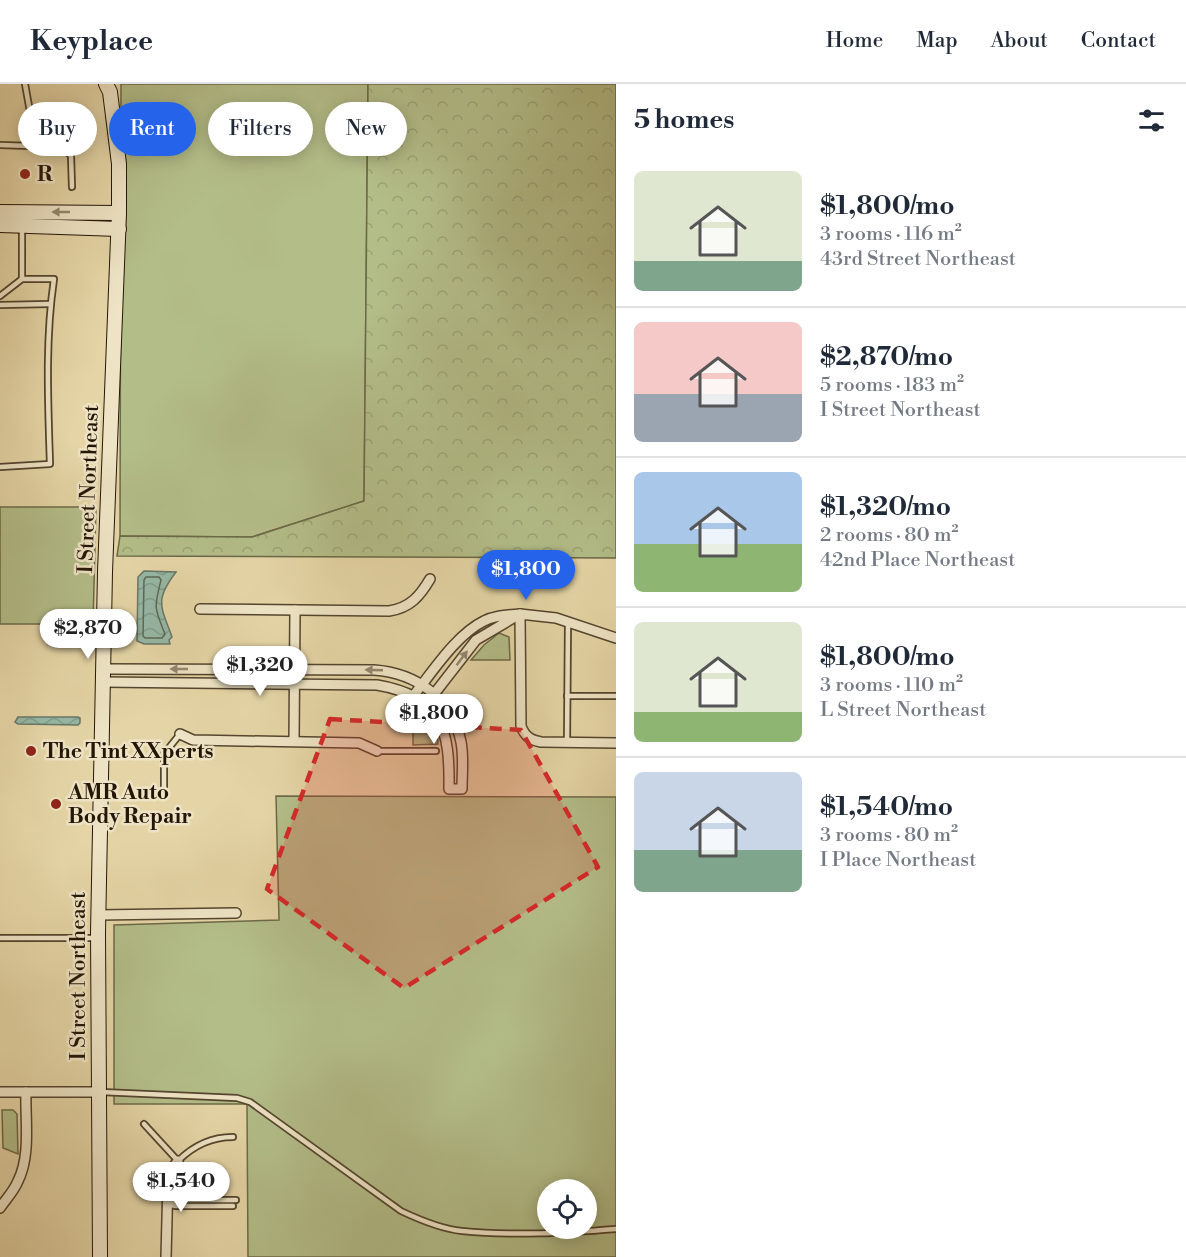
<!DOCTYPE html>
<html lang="en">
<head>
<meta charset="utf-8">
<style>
	:root { --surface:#fff; --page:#f2f2f3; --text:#1f2937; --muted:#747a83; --line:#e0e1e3; --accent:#2563eb }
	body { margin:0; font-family:"Libre Bodoni",serif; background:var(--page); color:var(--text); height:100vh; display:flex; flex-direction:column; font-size:22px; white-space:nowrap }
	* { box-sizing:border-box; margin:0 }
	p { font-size:20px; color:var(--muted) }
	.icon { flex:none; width:33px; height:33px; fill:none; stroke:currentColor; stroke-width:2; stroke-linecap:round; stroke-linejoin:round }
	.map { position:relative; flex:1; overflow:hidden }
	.details { display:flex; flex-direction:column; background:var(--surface); width:570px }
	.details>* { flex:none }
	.top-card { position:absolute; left:18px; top:18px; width:507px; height:54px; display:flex; gap:12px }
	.buttons { position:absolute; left:537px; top:1095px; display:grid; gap:12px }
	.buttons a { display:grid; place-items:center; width:60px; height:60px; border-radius:50%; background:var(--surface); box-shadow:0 3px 15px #0003; font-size:30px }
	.price { position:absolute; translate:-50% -51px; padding:0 14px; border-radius:21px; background:#fff; color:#222; font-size:20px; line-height:39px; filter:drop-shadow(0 2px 3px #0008) }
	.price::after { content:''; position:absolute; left:50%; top:36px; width:18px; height:14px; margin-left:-9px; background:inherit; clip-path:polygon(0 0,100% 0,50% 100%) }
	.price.on { background:var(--accent); color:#fff }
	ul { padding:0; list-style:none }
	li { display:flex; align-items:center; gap:18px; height:150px; padding:0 18px }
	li+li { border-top:2px solid var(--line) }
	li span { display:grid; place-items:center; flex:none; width:168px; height:120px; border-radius:9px; color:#555 }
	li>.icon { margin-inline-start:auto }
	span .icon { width:72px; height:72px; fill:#fffc; stroke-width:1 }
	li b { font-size:26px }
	h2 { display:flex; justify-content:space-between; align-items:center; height:72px; padding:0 18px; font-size:26px }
	.pill { padding:0 21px; border-radius:27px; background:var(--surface); box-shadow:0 3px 15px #0003; font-size:21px; line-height:54px }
	.pill.on { background:var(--accent); color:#fff }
	header { display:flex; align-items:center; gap:36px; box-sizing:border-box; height:84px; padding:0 30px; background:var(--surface); border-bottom:2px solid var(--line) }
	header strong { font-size:28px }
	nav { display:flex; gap:33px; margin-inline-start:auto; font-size:21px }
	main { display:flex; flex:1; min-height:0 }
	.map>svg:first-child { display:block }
</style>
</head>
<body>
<header>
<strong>Keyplace</strong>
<nav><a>Home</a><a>Map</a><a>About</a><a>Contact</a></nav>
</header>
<main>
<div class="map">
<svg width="616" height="1173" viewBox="0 0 616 1173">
	<defs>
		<pattern id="forest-crowns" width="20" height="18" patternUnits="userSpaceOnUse" patternTransform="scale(1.5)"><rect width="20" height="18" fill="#b3bd88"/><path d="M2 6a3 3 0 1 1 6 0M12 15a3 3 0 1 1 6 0" fill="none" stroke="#9aa274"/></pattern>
		<pattern id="water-waves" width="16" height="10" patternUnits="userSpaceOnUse" patternTransform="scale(1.5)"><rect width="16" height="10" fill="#96b9a7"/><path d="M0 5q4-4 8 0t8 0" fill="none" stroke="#819e8e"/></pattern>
	</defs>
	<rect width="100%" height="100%" fill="#e5d5a6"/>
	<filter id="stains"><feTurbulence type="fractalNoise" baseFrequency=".00333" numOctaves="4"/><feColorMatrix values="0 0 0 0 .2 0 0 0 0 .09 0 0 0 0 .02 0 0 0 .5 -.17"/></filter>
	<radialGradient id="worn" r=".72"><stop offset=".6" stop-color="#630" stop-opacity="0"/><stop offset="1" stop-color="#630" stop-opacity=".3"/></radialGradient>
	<g fill="#b3bd88" stroke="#6c6947" stroke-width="1.5" fill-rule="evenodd">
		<polygon points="121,0 368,0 364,417 252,453 120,452"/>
		<polygon points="0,423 96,423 93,540 0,540"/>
		<polygon points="499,549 509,553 510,576 471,576 484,561"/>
		<path d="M413,622C425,631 438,645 438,660L413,661Z"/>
		<path d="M276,712L616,713V1173H248L247,1020H114V841L279,836ZM548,1106H586V1144H548Z"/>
		<polygon points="2,1026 13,1026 17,1030 18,1070 3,1064"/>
	</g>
	<polygon fill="url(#forest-crowns)" stroke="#6c6947" stroke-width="1.5" points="368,0 616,0 616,474 117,472 120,452 252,453 364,417"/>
	<g fill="url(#water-waves)" stroke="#687767" stroke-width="1.5">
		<path d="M144,487L176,488C154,517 161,522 172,553L169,556L170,560H144L137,557L138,493Z"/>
		<polygon points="18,633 78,633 80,634 80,639 78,641 18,640 15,638"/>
	</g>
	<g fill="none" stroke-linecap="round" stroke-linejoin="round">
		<path stroke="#5d6756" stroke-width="1.5" d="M146,493H159L161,496C154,524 154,523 165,550L162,554H145L143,552L144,496Z"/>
		<defs>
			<g id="lane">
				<polyline points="25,0 36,61"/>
				<polyline points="0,61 63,63 71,72 72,103"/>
				<polyline points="22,142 22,195"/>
				<path d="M0,212L22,195H54C45,256 48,318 50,380L0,383"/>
				<polyline points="0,221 50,220"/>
				<polyline points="567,612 616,612"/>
				<polyline points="567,658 568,538"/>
				<polyline points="377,667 436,667"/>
				<polyline points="164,707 164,670 180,650"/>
				<polyline points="0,854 96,854"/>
				<path d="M101,1008L237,1014L250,1018L401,1127C420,1136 441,1145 462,1147C513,1152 565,1149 616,1145"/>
				<path d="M144,1040L178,1077C193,1062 211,1053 233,1053"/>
				<polyline points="233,1122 176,1122 167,1120 177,1116 236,1116"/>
			</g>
			<g id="street">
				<path d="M200,525L389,527C410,524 420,512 430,495"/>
				<path d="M616,554L556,534L520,530L521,642C525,653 531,656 541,658L616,659"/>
				<path d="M103,598L377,601C442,612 450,645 449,705H462C462,689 464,673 461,658C452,614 416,589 374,586L103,585"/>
				<path d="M414,611C433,587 457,550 484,537C495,531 508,531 520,530L476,556L431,614"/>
				<polyline points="180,650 193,656 359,659 377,667"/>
				<polyline points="294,657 295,526"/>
				<polyline points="98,831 236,829"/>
				<polyline points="0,1008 98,1008"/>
				<path d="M0,1124C6,1115 14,1107 18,1097C31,1071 25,1036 26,1008"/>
				<polyline points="166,1173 168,1096 170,1087 178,1077"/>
			</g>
			<g id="secondary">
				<polyline points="0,128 119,129"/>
				<polyline points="0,141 119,145"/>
				<polyline points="100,1173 98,849 105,488 119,129 119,80 110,8 106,0"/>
			</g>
		</defs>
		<use href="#lane" stroke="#54452e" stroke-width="8"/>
		<use href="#street" stroke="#54452e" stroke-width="12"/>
		<use href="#secondary" stroke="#241506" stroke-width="16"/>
		<use href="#lane" stroke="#eee4c5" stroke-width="4.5"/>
		<use href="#street" stroke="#eee4c5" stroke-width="9"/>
		<use href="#secondary" stroke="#eee4c5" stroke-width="14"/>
	</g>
	<defs><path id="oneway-solid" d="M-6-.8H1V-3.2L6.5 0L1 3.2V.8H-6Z" transform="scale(1.5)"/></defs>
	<g fill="#93876f">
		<use href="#oneway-solid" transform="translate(61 128) rotate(180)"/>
		<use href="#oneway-solid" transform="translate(462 574) rotate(-53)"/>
		<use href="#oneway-solid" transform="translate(179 585) rotate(-180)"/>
		<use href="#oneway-solid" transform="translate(374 586) rotate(-178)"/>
	</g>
	<path fill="#d62828" fill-opacity="0.2" stroke="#d62828" stroke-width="4.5" stroke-dasharray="12 8" stroke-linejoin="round" d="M330,635L521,646L598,783L404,904L267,805Z"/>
	<g fill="#8f2418" stroke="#eee4c5" stroke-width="2">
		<circle cx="25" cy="90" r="6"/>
		<circle cx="31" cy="667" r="6"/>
		<circle cx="56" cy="720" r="6"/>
	</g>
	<g text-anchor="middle" stroke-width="5" stroke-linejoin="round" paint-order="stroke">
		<g font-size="21" font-weight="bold" fill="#241506" stroke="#eee4c5" text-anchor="start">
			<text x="37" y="97">R</text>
			<text x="43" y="674">The Tint XXperts</text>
			<text x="68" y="715">AMR Auto<tspan x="68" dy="24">Body Repair</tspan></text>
		</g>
		<g font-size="21" fill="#241506" stroke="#eee4c5">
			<text transform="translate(88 405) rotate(-88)" y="7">I Street Northeast</text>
			<text transform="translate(78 892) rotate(-90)" y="7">I Street Northeast</text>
		</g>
	</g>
	<rect width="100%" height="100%" filter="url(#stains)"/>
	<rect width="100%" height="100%" fill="url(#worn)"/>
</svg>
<div class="buttons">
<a><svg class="icon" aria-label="locate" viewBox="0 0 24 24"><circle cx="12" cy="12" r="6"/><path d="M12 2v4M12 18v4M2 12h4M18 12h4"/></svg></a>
</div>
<b class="price on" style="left:526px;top:517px">$1,800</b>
<b class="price" style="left:88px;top:576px">$2,870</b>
<b class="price" style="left:260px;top:613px">$1,320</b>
<b class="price" style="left:434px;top:661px">$1,800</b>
<b class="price" style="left:181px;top:1129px">$1,540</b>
<div class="top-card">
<a class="pill">Buy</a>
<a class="pill on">Rent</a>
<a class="pill">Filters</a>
<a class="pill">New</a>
</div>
</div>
<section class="details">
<h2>5 homes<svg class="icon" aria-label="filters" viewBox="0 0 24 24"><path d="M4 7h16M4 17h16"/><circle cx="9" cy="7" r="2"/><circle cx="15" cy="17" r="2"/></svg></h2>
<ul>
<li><span style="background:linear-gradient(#dfe7d0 75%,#7fa58c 0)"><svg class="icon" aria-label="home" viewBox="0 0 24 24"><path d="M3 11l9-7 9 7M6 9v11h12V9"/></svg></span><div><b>$1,800/mo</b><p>3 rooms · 116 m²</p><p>43rd Street Northeast</p></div></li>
<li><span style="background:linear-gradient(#f6c9c9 60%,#9aa5b1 0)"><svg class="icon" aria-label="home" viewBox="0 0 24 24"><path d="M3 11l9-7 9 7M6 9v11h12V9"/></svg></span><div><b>$2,870/mo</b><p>5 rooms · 183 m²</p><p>I Street Northeast</p></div></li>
<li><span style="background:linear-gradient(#a9c7e8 60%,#8fb573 0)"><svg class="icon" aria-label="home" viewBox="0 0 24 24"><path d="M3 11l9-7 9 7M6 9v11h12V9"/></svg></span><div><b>$1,320/mo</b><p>2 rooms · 80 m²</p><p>42nd Place Northeast</p></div></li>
<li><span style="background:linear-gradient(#dfe7d0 75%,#8fb573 0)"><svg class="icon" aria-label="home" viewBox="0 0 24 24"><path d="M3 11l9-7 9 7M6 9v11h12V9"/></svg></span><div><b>$1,800/mo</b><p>3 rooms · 110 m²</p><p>L Street Northeast</p></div></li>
<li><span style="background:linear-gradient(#c9d6e8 65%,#7fa58c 0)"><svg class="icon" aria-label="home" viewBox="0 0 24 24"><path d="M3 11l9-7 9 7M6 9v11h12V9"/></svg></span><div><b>$1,540/mo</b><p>3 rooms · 80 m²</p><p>I Place Northeast</p></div></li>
</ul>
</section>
</main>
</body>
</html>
